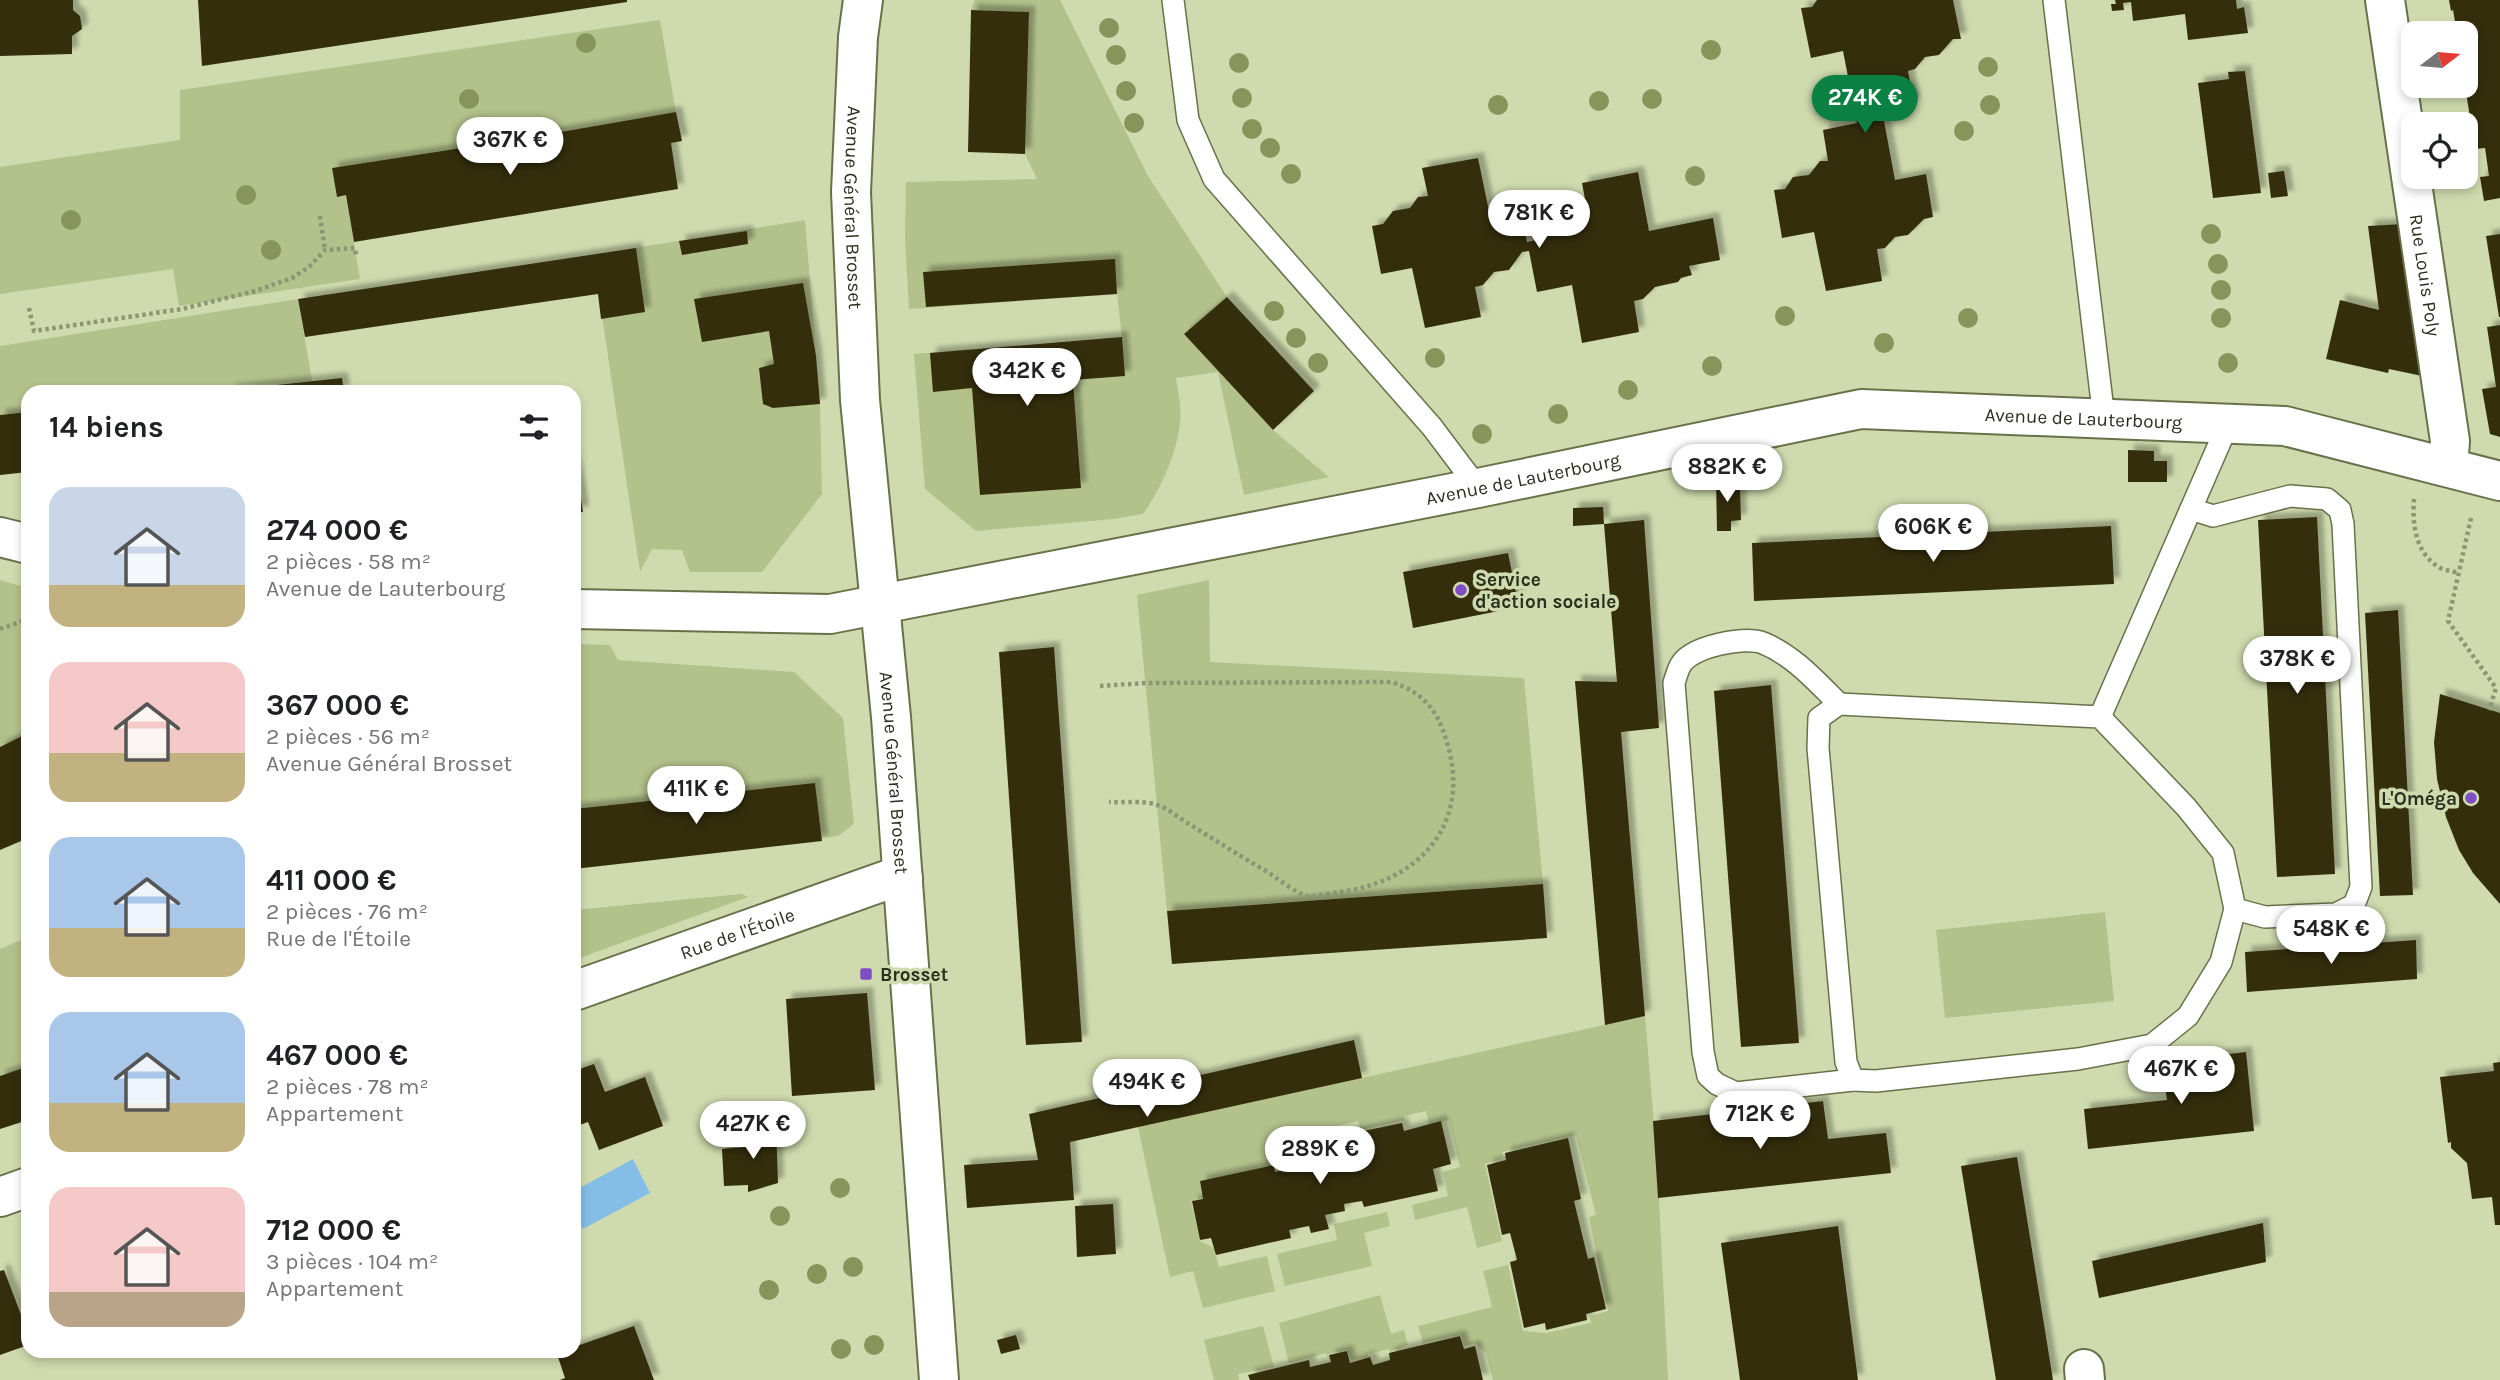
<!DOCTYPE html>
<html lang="fr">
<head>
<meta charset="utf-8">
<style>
	:root { --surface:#fff; --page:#f6f6f6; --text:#202124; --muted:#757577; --accent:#0b8043 }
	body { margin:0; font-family:Karla,sans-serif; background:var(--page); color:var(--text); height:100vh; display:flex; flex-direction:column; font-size:26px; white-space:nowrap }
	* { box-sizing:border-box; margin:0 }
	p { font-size:23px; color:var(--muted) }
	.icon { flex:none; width:38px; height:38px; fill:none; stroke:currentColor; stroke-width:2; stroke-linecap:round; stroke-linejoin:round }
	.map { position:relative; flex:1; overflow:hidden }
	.panel { position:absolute; left:21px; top:385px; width:560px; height:973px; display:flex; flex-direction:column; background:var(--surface); border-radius:21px; box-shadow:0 4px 10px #0003 }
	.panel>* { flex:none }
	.needle { width:46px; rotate:74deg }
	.controls { position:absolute; left:2401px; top:21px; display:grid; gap:14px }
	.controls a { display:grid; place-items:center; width:77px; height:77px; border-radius:14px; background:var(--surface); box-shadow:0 4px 10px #0003; font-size:35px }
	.price { position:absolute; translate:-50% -60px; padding:0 16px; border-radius:24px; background:#fff; color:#222; font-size:23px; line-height:46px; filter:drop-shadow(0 2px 4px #0008) }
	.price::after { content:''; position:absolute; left:50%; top:42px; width:21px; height:16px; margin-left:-10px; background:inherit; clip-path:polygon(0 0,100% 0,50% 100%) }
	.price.active { background:var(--accent); color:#fff }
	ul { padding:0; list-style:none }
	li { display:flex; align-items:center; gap:21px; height:175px; padding:0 28px }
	li span { display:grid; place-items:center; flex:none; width:196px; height:140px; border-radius:21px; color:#555 }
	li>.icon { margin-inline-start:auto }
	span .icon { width:84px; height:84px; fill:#fffc; stroke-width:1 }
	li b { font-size:30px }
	h2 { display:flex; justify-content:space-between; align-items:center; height:84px; padding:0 28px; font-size:30px }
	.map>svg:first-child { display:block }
</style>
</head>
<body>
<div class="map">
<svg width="2500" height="1380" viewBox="0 0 2500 1380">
	<defs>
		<filter id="shadow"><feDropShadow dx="6" dy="-6" stdDeviation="2" flood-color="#0004"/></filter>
	</defs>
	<rect width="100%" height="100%" fill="#cfdbae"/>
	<g fill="#b3c18b">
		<path d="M975,0H1060L1148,176L1227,297L1185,335L1273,430L1329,477L1244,495L1218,372L1176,378C1178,393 1182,408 1180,422C1178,451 1160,491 1143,514L1114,519L976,531L925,489L914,354L969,349L980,495L1081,487L1071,341L1122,337L1117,294L909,309L905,238L906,182L1037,179L1025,154L1029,12L971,10Z"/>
		<polygon points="660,20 676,112 526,138 525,132 497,136 481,145 332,168 337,196 346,195 360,279 179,306 173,269 0,294 0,167 180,140 180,90"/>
		<polygon points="805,220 820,404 822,494 762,572 690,572 682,550 652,549 640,572 593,255"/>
		<polygon points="298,299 312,381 212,392 28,392 28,412 0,415 0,346"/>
		<polygon points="0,580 28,588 28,733 0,747"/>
		<polygon points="1209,580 1210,662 1524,678 1543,884 1167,911 1137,595"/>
		<polygon points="574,644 610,645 618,660 794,672 843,718 854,824 838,836 822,838 822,841 815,783 574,809"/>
		<polygon points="742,894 748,897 574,960 574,910"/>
		<polygon points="2105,912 2114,1001 1945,1018 1936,930"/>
		<polygon points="28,937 28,1082 23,1068 0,1076 0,949"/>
		<polygon points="1645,1016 1657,1159 1668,1380 1493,1380 1486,1353 1475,1343 1464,1346 1461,1335 1423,1343 1418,1326 1492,1307 1483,1271 1508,1265 1523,1331 1546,1333 1591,1323 1590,1316 1608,1311 1589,1217 1596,1215 1576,1135 1502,1152 1504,1158 1485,1164 1502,1241 1477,1248 1467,1207 1415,1220 1412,1205 1448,1196 1443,1172 1460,1167 1449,1120 1429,1124 1426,1111 1404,1116 1404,1120 1361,1130 1358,1121 1332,1127 1333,1138 1311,1143 1312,1156 1277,1161 1279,1168 1274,1165 1200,1181 1202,1198 1191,1201 1200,1241 1214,1248 1219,1267 1267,1256 1275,1291 1203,1308 1193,1271 1170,1277 1138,1127"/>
		<polygon points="1387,1212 1390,1226 1364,1233 1372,1266 1285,1286 1277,1254 1337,1240 1334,1224"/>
		<polygon points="1380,1295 1391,1334 1404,1330 1408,1345 1390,1352 1389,1349 1368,1354 1369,1357 1351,1361 1347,1350 1328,1354 1329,1360 1326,1353 1289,1363 1279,1323"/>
		<polygon points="1263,1326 1274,1367 1238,1374 1239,1380 1214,1380 1204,1340"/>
	</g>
	<polygon fill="#84bee7" points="633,1159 650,1193 583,1229 574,1213 574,1191"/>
	<g fill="#352f0e" filter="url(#shadow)">
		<polygon points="0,0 73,0 73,10 80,16 82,29 72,36 72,54 0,56"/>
		<polygon points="198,0 627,0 627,2 202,66"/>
		<polygon points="1817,0 1953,0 1961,39 1953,39 1939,55 1925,57 1915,69 1908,71 1914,103 1882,110 1895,180 1926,174 1933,217 1924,219 1908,235 1895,237 1885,248 1877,249 1882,281 1826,291 1814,232 1782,238 1774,190 1785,189 1793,177 1809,175 1820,161 1828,161 1823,130 1857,123 1843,51 1811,58 1801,8 1812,7"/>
		<polygon points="2115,0 2236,0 2237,9 2244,7 2248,33 2188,40 2185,14 2133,21 2131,2 2123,3 2124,10 2112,11 2111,4 2116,4"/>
		<polygon points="2449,0 2500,0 2500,198 2484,201 2480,177 2489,176 2485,148 2475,149 2465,86 2466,33 2457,33 2453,10 2451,11"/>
		<polygon points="971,10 1029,12 1025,154 968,152"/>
		<polygon points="2245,71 2261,193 2213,198 2198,83 2229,79 2228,72"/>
		<polygon points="676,112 682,141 671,143 678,189 354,242 346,195 337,197 332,168 481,145 480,139 497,136 526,132 526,138"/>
		<polygon points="1478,158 1490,216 1521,210 1527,242 1541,239 1549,229 1564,227 1576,212 1587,210 1582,183 1638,172 1649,231 1713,218 1720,260 1689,266 1692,275 1681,278 1678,282 1655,287 1643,299 1634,301 1639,332 1582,343 1572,285 1537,292 1529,251 1522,252 1509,270 1494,272 1483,285 1475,287 1481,317 1425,328 1412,268 1381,274 1372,226 1383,224 1393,211 1410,208 1418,197 1428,196 1422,168"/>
		<polygon points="2284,171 2288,196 2271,198 2268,173"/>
		<polygon points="2403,224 2427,377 2389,369 2388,373 2326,359 2340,300 2379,310 2368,226"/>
		<polygon points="747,231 748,244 682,255 679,241"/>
		<polygon points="2500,234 2500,317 2499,317 2486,236"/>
		<polygon points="636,248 645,312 601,319 598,294 305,337 298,299"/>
		<polygon points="1115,259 1117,294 926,307 923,272"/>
		<polygon points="803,283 816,356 820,404 773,408 763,404 759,368 774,364 769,331 702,342 694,299"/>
		<polygon points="1227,297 1314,391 1273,430 1184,334"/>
		<polygon points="2500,325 2500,437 2490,434 2482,389 2496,387 2487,327"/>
		<polygon points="1122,337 1125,376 1073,380 1081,488 980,495 972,388 933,392 930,353"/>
		<polygon points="342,378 344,392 229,392 229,390"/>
		<polygon points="28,412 28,472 0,475 0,415"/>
		<polygon points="2128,450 2154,451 2154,461 2167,461 2167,482 2128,482"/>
		<polygon points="574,455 583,512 574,513"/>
		<polygon points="1730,476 1731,488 1740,488 1741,520 1731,521 1731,531 1717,531 1716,479"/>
		<polygon points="1603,507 1604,524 1573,526 1573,508"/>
		<polygon points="2317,517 2335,874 2277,877 2258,520"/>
		<polygon points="1644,520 1659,728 1621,732 1645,1016 1605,1025 1575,681 1617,682 1604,524"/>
		<polygon points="2111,526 2114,584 1754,601 1752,543"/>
		<polygon points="1508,553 1519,607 1413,628 1403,572"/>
		<polygon points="2398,610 2413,895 2380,896 2365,613"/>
		<polygon points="1054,647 1082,1042 1026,1045 999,652"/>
		<polygon points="1771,685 1799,1043 1741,1047 1714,691"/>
		<polygon points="2440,694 2500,713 2500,904 2473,873 2459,850 2446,817 2437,779 2434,742"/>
		<polygon points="28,733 28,838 0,850 0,747"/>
		<polygon points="815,783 822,841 574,869 574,809"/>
		<polygon points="1543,884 1547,938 1172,964 1167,911"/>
		<polygon points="2416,940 2417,979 2247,992 2245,952"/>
		<polygon points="867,993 875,1090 792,1096 786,999"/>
		<polygon points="1354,1040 1362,1078 1070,1142 1074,1200 967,1208 964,1165 1038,1160 1029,1114"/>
		<polygon points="2246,1052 2254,1131 2088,1149 2084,1109 2167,1100 2162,1062"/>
		<polygon points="2500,1062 2500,1225 2495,1225 2492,1197 2472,1199 2467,1163 2451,1148 2451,1142 2448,1143 2440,1077 2494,1071 2493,1063"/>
		<polygon points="594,1064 605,1092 645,1077 663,1126 599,1150 588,1122 574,1127 574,1071"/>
		<polygon points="23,1068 28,1082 28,1120 0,1129 0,1076"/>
		<polygon points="1823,1101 1828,1139 1886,1133 1891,1173 1658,1198 1653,1121"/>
		<polygon points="1441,1121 1451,1164 1433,1169 1438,1191 1364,1207 1362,1201 1344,1204 1345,1211 1325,1215 1329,1229 1311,1233 1309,1226 1289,1230 1291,1238 1216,1255 1211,1238 1200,1240 1192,1201 1203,1199 1200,1181 1274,1165 1275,1172 1296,1167 1295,1160 1314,1156 1311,1143 1330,1139 1331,1146 1350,1142 1349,1134 1402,1123 1404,1131"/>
		<polygon points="776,1126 778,1183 748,1192 748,1185 724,1186 722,1149 746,1147 745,1130"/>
		<polygon points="1568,1138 1581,1199 1574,1201 1588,1259 1594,1257 1606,1309 1586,1314 1587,1320 1546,1330 1545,1323 1524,1328 1510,1262 1517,1260 1510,1233 1502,1235 1487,1165 1506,1160 1505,1153"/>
		<polygon points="2017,1157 2053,1380 1996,1380 1961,1166"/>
		<polygon points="1113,1204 1116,1254 1077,1257 1075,1206"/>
		<polygon points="2263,1223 2266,1262 2099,1298 2092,1261"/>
		<polygon points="1838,1226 1858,1380 1740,1380 1721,1243"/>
		<polygon points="4,1270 28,1333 28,1345 0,1355 0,1271"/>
		<polygon points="634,1326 654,1380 560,1380 565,1378 557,1354 574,1351 574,1347"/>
		<polygon points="1016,1335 1020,1349 1001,1354 997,1340"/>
		<polygon points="1460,1336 1464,1349 1475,1346 1483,1380 1250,1380 1248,1375 1309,1360 1310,1367 1331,1362 1329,1355 1347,1351 1350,1363 1370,1357 1373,1365 1390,1360 1389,1353"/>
	</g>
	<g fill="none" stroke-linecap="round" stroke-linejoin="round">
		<defs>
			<g id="service">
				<polyline points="1173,0 1188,120 1214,179 1432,427 1478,488"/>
				<polyline points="2054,0 2104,419"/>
				<polyline points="2191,509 2213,516 2290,496 2327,499 2340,510 2343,524 2361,887 2354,905 2336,914 2265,917 2235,909"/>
				<path d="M1839,704C1817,682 1793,655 1763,643C1745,636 1694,646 1682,663C1678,668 1676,677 1674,683L1703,1052L1708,1076L1717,1084L1736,1093L1853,1080"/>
				<polyline points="2100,717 1839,704 1819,718 1818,748 1846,1062 1853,1080 1876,1081 2078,1059 2152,1045 2188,1016 2221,962 2235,909 2223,853 2186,807 2100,717 2228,424"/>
			</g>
			<g id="minor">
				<path id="s1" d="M2385,0L2450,441L2448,467"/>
				<polyline points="0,537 28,544"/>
				<path id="s2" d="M574,609L830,614L1478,488L1861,409L2285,426L2500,481"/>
				<path id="s3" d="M574,991L890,879L903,878"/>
				<polyline points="0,1197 28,1187"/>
				<polyline points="2084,1369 2085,1380"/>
			</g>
			<g id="secondary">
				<path id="s4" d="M863,0L858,37L851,192L860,400L891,717L939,1380"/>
			</g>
		</defs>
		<use href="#service" stroke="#687149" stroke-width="24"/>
		<use href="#minor" stroke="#687149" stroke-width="42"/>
		<use href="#secondary" stroke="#687149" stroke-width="42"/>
		<g stroke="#8c9574" stroke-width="4.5" stroke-dasharray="3.5 3.5" stroke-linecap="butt">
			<polyline points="320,216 325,250"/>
			<polyline points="29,308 34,331 182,309 255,291 292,278 309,267 325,250 355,248 356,255"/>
			<path d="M2414,499C2412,523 2415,551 2437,566C2442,570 2452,571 2458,573"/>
			<polyline points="2471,518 2448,621 2496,688 2489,710"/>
			<polyline points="0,629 28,619"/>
			<path d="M1100,686L1145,683L1392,682C1426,694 1438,711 1448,746C1471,827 1416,883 1339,892C1329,893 1316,897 1307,896C1297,894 1276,877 1266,871C1240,856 1215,840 1189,824C1179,818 1168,808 1157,805C1143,800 1124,803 1109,802"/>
		</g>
		<use href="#service" stroke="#fff" stroke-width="21"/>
		<use href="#minor" stroke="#fff" stroke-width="38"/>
		<use href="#secondary" stroke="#fff" stroke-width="38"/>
	</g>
	<g fill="#87945a">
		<circle cx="1109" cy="28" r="10"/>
		<circle cx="586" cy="43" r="10"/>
		<circle cx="1711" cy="50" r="10"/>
		<circle cx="1116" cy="55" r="10"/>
		<circle cx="1239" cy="63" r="10"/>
		<circle cx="1988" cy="67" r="10"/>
		<circle cx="1126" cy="91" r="10"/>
		<circle cx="1242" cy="98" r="10"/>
		<circle cx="469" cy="99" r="10"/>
		<circle cx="1652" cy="99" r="10"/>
		<circle cx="1599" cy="101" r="10"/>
		<circle cx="1498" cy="105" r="10"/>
		<circle cx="1990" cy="105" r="10"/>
		<circle cx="1134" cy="123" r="10"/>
		<circle cx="1252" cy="129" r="10"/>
		<circle cx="1964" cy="131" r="10"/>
		<circle cx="1270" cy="148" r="10"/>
		<circle cx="1291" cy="174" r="10"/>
		<circle cx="1695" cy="176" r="10"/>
		<circle cx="246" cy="195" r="10"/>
		<circle cx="71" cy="220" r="10"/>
		<circle cx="2211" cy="234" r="10"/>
		<circle cx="271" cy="250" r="10"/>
		<circle cx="2218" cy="264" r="10"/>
		<circle cx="2221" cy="290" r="10"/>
		<circle cx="1274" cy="311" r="10"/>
		<circle cx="1785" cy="316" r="10"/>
		<circle cx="1968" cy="318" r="10"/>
		<circle cx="2221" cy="318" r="10"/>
		<circle cx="1296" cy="338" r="10"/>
		<circle cx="1884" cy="343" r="10"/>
		<circle cx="1435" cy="358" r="10"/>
		<circle cx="1318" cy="363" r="10"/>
		<circle cx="2228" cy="363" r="10"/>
		<circle cx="1712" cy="366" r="10"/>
		<circle cx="1628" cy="390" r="10"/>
		<circle cx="1558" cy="414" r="10"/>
		<circle cx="1482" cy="434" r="10"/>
		<circle cx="840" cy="1188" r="10"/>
		<circle cx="780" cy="1216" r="10"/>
		<circle cx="853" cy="1267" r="10"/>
		<circle cx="817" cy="1274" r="10"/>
		<circle cx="769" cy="1290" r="10"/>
		<circle cx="874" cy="1345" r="10"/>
		<circle cx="841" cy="1349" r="10"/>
	</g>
	<g fill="#7f4dc5" stroke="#cfdbae" stroke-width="2.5">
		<circle cx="1461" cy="590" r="7"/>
		<circle cx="2471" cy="798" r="7"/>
		<rect x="859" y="967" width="14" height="14" rx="3.5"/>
	</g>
	<g text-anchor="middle" stroke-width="7" stroke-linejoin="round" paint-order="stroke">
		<g font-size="19" fill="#2b2f1e" stroke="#cfdbae">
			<text dy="7" stroke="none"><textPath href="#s4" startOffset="208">Avenue Général Brosset</textPath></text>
			<text dy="7" stroke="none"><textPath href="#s1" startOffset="278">Rue Louis Poly</textPath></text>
			<text dy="7" stroke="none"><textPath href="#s2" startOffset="1530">Avenue de Lauterbourg</textPath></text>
			<text dy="7" stroke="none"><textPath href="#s2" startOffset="962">Avenue de Lauterbourg</textPath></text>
			<text dy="7" stroke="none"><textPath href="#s4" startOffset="775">Avenue Général Brosset</textPath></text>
			<text dy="7" stroke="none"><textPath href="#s3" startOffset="173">Rue de l'Étoile</textPath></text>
		</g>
		<g font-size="19" font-weight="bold" fill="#2b2f1e" stroke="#cfdbae" text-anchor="start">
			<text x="1475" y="586">Service<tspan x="1475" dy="22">d'action sociale</tspan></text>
			<text x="2457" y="805" text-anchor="end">L'Oméga</text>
			<text x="880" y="981">Brosset</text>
		</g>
	</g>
</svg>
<div class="controls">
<a><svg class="needle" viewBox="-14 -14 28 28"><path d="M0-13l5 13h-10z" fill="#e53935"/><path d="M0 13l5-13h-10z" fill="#757577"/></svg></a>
<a><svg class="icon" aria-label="locate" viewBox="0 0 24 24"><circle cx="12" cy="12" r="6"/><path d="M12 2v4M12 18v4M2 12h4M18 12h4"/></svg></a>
</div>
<b class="price active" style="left:1865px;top:135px">274K €</b>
<b class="price" style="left:510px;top:177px">367K €</b>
<b class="price" style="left:1539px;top:250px">781K €</b>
<b class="price" style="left:1027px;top:408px">342K €</b>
<b class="price" style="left:1727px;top:504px">882K €</b>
<b class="price" style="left:1933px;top:564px">606K €</b>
<b class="price" style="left:2297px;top:696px">378K €</b>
<b class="price" style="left:696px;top:826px">411K €</b>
<b class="price" style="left:2331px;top:966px">548K €</b>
<b class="price" style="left:2181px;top:1106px">467K €</b>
<b class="price" style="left:1147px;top:1119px">494K €</b>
<b class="price" style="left:1760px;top:1151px">712K €</b>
<b class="price" style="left:753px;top:1161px">427K €</b>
<b class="price" style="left:1320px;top:1186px">289K €</b>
<section class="panel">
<h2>14 biens<svg class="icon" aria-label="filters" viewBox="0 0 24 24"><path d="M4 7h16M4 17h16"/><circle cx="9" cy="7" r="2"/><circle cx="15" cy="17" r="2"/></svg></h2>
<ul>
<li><span style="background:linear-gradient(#c9d6e8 70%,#c2b280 0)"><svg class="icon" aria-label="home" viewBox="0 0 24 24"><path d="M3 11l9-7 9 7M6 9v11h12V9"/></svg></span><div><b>274 000 €</b><p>2 pièces · 58 m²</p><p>Avenue de Lauterbourg</p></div></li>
<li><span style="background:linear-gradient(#f6c9c9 65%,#c2b280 0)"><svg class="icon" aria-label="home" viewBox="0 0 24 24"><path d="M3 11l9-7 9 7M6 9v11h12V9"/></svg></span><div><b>367 000 €</b><p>2 pièces · 56 m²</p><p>Avenue Général Brosset</p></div></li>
<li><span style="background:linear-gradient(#a9c7e8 65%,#c2b280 0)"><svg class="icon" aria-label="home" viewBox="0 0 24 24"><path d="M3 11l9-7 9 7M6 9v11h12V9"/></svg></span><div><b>411 000 €</b><p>2 pièces · 76 m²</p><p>Rue de l'Étoile</p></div></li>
<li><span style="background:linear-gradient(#a9c7e8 65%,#c2b280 0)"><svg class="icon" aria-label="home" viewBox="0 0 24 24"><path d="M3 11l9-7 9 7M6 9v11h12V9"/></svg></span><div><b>467 000 €</b><p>2 pièces · 78 m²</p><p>Appartement</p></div></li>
<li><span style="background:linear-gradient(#f6c9c9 75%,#b9a48a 0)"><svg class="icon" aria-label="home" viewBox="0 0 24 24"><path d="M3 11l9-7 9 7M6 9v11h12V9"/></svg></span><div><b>712 000 €</b><p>3 pièces · 104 m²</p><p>Appartement</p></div></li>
</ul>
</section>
</div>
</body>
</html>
